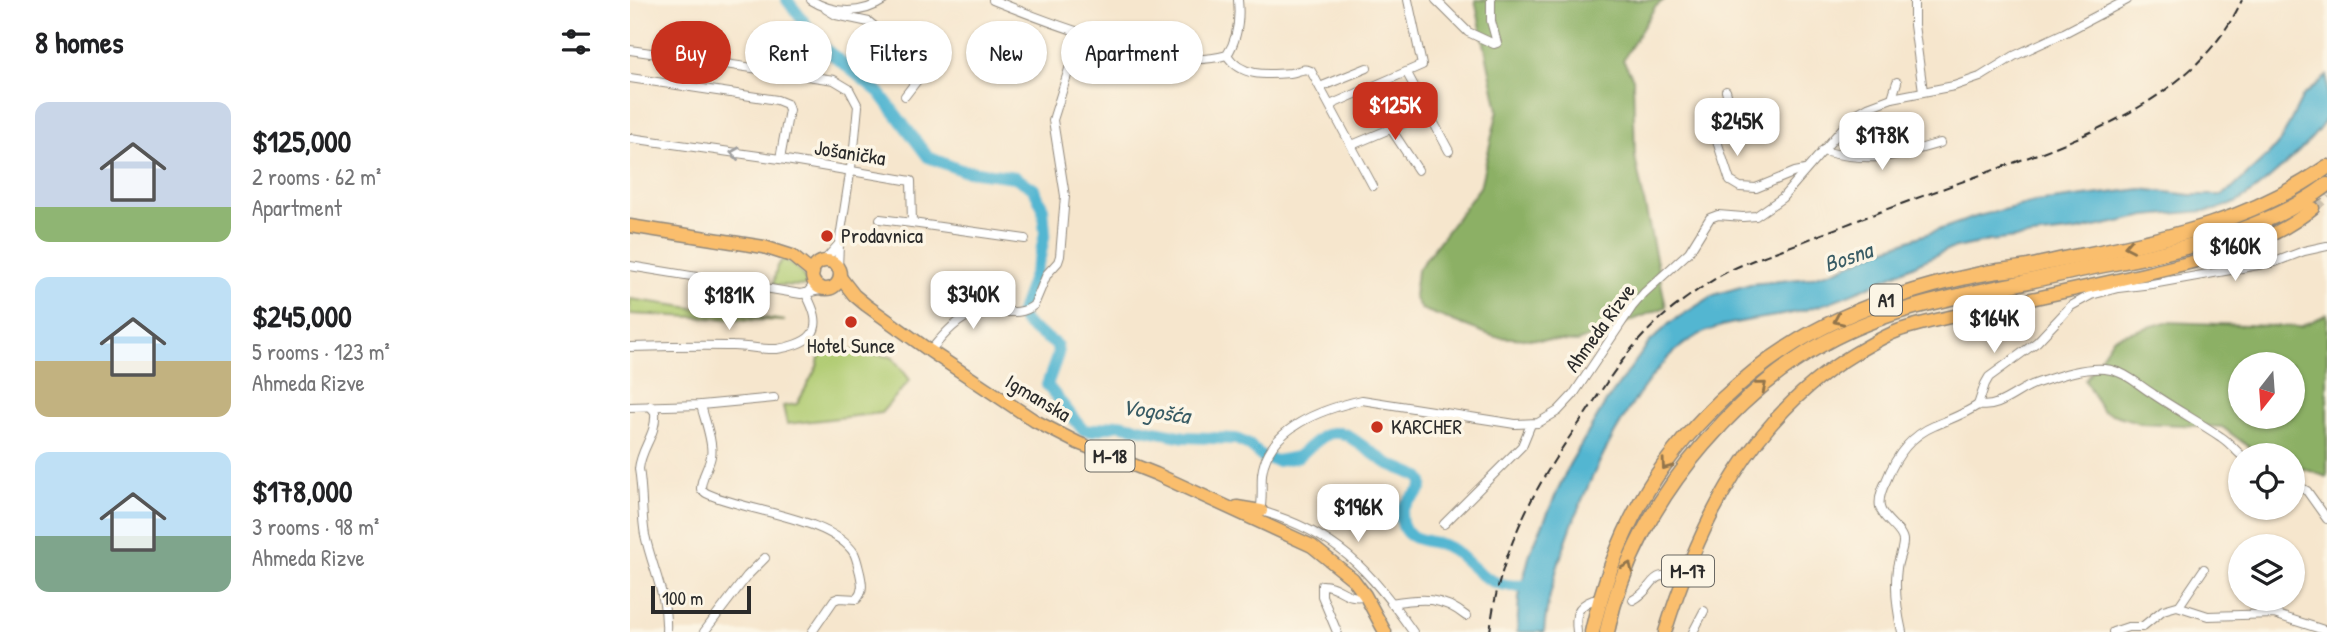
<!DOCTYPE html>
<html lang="en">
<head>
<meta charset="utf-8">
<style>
	:root { --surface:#fff; --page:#f6f6f6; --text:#202124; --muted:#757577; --accent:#c8321e }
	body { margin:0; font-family:"Patrick Hand",sans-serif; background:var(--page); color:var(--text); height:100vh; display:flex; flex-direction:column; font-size:26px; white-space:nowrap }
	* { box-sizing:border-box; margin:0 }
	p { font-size:23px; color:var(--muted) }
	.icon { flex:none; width:38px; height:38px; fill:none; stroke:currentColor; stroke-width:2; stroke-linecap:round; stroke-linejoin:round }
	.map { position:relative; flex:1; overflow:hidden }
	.sheet { display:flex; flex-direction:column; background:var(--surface); width:630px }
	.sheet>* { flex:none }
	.banner { position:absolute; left:21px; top:21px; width:665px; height:63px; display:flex; gap:14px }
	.needle { width:46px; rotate:197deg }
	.buttons { position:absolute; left:1598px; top:352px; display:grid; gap:14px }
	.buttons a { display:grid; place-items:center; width:77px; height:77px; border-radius:50%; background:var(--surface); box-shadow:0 2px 5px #0004; font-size:35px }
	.scale { position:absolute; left:21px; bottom:18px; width:100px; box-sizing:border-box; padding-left:7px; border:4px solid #2b2b2b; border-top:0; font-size:19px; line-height:24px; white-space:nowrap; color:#2b2b2b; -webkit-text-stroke:5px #fcf5e5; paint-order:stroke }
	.price { position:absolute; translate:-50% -60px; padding:0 16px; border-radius:14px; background:#fff; color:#222; font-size:23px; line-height:46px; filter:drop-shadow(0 2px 4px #0008) }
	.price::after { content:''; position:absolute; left:50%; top:42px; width:21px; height:16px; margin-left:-10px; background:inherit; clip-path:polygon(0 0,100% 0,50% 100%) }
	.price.active { background:var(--accent); color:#fff }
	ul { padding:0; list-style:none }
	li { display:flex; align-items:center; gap:21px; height:175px; padding:0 35px }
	li span { display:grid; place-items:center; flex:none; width:196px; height:140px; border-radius:14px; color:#555 }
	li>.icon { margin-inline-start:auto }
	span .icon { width:84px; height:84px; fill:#fffc; stroke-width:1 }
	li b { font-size:30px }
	h2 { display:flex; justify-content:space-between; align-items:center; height:84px; padding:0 35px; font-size:30px }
	.tag { padding:0 24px; border-radius:32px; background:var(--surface); box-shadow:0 2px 5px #0004; font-size:24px; line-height:63px }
	.tag.active { background:var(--accent); color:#fff }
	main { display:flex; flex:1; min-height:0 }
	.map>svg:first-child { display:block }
</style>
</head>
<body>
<main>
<section class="sheet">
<h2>8 homes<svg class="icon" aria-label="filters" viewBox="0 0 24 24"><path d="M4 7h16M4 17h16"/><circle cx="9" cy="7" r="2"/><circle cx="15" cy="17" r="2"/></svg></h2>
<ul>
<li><span style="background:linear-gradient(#c9d6e8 75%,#8fb573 0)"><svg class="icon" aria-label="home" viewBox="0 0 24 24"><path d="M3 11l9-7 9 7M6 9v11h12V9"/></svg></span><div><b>$125,000</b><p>2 rooms · 62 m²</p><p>Apartment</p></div></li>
<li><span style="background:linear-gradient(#bfe0f5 60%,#c2b280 0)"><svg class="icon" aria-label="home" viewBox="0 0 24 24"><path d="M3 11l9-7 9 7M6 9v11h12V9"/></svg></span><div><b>$245,000</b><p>5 rooms · 123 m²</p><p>Ahmeda Rizve</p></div></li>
<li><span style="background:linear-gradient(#bfe0f5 60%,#7fa58c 0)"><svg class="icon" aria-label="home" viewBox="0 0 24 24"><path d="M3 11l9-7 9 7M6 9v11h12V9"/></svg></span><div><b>$178,000</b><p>3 rooms · 98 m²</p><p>Ahmeda Rizve</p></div></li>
</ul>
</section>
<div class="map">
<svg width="1697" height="632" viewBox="0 0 1697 632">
	<rect width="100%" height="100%" fill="#fcf5e5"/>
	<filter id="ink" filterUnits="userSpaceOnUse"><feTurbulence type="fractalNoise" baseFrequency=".0143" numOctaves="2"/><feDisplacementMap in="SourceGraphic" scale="14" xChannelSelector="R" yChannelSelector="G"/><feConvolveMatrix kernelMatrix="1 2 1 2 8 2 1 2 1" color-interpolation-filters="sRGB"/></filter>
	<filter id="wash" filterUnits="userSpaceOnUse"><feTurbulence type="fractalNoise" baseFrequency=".00686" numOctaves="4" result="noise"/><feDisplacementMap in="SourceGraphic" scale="28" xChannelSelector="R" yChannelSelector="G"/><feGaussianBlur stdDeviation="1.57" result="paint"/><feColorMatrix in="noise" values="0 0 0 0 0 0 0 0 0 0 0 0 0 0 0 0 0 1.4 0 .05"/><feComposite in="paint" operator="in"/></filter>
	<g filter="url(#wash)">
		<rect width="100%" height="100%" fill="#f6e6cd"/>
		<g fill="#b1cc73" stroke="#6e7c4f" stroke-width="2">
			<path d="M153,259C165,266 174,272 177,286L143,285L147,266Z"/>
			<polygon points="0,299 155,321 0,314"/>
			<polygon points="192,346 262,357 280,380 251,413 157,424 153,406 167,404 187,367"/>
		</g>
		<g fill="#8cb065" stroke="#5c6e48" stroke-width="2" fill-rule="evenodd">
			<polygon points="845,0 1034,0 1025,7 993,60 1003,78 1005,157 1036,307 947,342 865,337 791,309 784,297 787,271 850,187 868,110"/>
			<path d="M1697,314V477L1663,465L1662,455H1630L1592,427L1510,423L1472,411L1455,380L1484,337L1536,322L1670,327ZM1610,364H1662V416H1610Z"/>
		</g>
		<path fill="#53b6d1" stroke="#3f707e" stroke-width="2" d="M1697,76C1697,86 1697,112 1696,119C1683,142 1630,189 1607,202C1601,205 1593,207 1586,210L1516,216L1447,231L1359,241L1317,250C1270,271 1224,296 1175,310C1136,321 1091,318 1057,342C992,387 920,554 914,632H887L889,597L900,553L939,465L976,402L1019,343L1041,322L1084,295L1120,284L1179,278L1206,270L1251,250L1348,216L1405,202L1511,189L1561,195H1591L1602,189L1641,152L1651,140L1673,96Z"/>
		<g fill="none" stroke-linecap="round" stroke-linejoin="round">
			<path stroke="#53b6d1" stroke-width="12" d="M157,0L195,49L249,92L298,157L331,170L385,177L404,189L413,208L415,233L410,257L390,315C397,330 415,334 427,346L428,354L417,385L453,430L461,431L488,424L555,437L606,439L619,445L634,458L647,461L667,457L693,436L701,433H710L717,435L757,463L790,477C802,497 762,497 773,526C780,544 805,539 820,548C835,557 846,574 862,581C876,587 891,586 905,585"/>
		</g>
	</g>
	<g filter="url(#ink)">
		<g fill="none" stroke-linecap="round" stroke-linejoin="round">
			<polyline stroke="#cdc1ad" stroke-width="12" stroke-dasharray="12 6" stroke-linecap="butt" points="1683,208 1697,194"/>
			<defs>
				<g id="street">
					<path d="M181,0C203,14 232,15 254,0"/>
					<path d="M363,0C400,15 436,29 475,40C516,51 555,67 597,55C608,38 610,20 608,0"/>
					<polyline points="806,0 838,32 864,44 867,43 861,21 861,0"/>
					<polyline points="1284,2 1284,25 1293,91"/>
					<polyline points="196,9 206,15 239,22 292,65 292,74 275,96"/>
					<polyline points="0,50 204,80 219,89 228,106 224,148 209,244 208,268"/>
					<path d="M597,55C611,77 636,75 660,73C669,72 673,67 681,71L743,186"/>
					<polyline points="777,73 819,151"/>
					<polyline points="0,78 147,100 157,104 159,110 150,159"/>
					<polyline points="690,87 737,68"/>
					<path d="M1096,91C1104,118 1090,108 1082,126L1100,181L1110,187L1126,188L1165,172L1175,170"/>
					<polyline points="1262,98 1267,82"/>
					<polyline points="700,105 792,65 778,0"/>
					<polyline points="761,129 788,170"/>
					<polyline points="0,138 150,159 281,181 282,223 395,239"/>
					<polyline points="722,145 798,113"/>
					<path d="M1192,151C1243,163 1262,157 1310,143"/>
					<polyline points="250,219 282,223"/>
					<polyline points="194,261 209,244"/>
					<polyline points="0,266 171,294 195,289"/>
					<polyline points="176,294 182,287 183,280"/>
					<path d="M0,347C34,346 69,345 103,346C117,346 132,350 147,349C156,348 175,343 181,335C191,323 182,306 176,294"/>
					<path d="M300,351C312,337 327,318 346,313C365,307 388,319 404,305L417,274L428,262L430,256L435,196L423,120L450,34"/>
					<path d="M71,405C74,418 84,443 81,456C79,468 71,476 71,489L76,493C112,511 201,517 224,553C227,559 228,566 230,573C232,583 234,590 227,599L209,598L204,600L182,632"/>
					<path d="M20,406L25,412C27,435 11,447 9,469C13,491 11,513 15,535C22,568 38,597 36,632"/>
					<polyline points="0,407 71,405 144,398"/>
					<path d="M1611,455C1604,449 1599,442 1591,437C1569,422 1545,409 1523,394C1507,384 1495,371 1475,369C1453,367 1428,376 1407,383C1387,389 1370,410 1348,405L1355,384L1359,377L1407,342L1441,306L1461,295L1488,288L1522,284L1645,262L1674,251L1697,246"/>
					<polyline points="1662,483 1677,491 1697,519"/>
					<path d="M631,511C706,533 739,569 783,632"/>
					<path d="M630,512C633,499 631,487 632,474C638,427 693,409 732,400L885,424L908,423L928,411L943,395L1002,307L1014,293L1059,252L1080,218L1088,215L1113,217L1126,216L1152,198L1224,115L1238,107L1262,98L1324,86L1350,77L1384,56L1434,33L1497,0"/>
					<polyline points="814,524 892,446 901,424"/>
					<path d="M1003,600C1028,587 1016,568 1054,579"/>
					<path d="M761,603C792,598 811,596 836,616"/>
					<polyline points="1549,606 1574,569"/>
					<polyline points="74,632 117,576 135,558"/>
					<path d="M707,632L692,596V585C708,584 718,602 735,595"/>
					<path d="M947,632C945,616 946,606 963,600"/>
					<polyline points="1063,632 1074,611"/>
					<path d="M1272,632C1267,610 1264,590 1267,568C1268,559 1273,550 1273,542C1274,530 1253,521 1250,507C1248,498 1252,489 1256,481C1265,458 1280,436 1304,426C1320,419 1333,415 1348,405"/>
					<polyline points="1483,632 1498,627 1512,627 1533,610 1547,606 1578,616 1644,614 1697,631"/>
				</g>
				<g id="primary">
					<polyline points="0,226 134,247 162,256 183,273"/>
					<circle cx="196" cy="275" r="14"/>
					<polyline points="210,277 224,295 236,305 300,351 405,421 448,443 526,474 682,546 723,579 735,595 755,632"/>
					<polyline points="607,507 631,511"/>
					<path d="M1035,632C1069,523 1122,415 1224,354C1239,345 1254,336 1270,330C1297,321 1325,316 1353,310C1408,297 1463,286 1518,273C1577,258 1635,248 1683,208"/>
				</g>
				<g id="highway">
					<path d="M962,632C972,588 988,543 1010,503C1049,432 1123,362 1195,326C1243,302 1294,286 1346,275C1363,271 1381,270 1398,267C1417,263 1436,258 1455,255C1543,238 1622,220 1697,167"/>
					<path d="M977,632C991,563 1027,498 1073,445C1108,404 1147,369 1194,343C1252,311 1317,298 1381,285C1414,278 1446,270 1479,264C1549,251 1640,229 1697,185"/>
				</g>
			</defs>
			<use href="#street" stroke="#90887c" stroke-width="10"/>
			<use href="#primary" stroke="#90887c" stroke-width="15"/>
			<use href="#highway" stroke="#90887c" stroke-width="17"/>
			<use href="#street" stroke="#fff" stroke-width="8"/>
			<use href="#primary" stroke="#fabe6d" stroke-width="12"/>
			<use href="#highway" stroke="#fabe6d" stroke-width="14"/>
			<path stroke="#2b2b2b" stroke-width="2" stroke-dasharray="10 5" stroke-linecap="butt" d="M860,632C868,556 904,486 948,425C966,399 983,371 1003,347C1028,317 1060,294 1093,274C1117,261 1146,252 1172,242C1229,219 1287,198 1345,177C1444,140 1564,104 1612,0"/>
		</g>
		<defs><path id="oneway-chevron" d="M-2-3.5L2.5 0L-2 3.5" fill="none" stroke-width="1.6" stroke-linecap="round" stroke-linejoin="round" transform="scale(1.75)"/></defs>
		<use stroke="#a0a0a0" href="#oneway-chevron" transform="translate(105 153) rotate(-172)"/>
		<g stroke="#92744c">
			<use href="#oneway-chevron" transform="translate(1499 246) rotate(169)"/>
			<use href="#oneway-chevron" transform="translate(1208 320) rotate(156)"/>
			<use href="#oneway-chevron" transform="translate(1132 386) rotate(-39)"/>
			<use href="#oneway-chevron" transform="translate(1036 465) rotate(126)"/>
			<use href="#oneway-chevron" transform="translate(998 567) rotate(-66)"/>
		</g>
	</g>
	<g fill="#c8321e" stroke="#fcf5e5" stroke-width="2.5">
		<circle cx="197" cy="236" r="7"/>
		<circle cx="221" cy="322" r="7"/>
		<circle cx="747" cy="427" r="7"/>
	</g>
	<g text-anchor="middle" stroke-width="7" stroke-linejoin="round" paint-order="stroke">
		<g fill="#fcf5e5" stroke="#6a6863" stroke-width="2">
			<rect x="1240" y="284.5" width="32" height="31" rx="5"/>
			<rect x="455.5" y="440.5" width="49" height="31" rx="5"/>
			<rect x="1032" y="555.5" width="52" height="31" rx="5"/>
		</g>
		<g font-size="19" font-weight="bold" fill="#2b2b2b">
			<text x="1256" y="307">A1</text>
			<text x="480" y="463">M-18</text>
			<text x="1058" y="578">M-17</text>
		</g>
		<g font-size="21" fill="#2b2b2b" stroke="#fcf5e5">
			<text transform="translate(220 153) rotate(9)" y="7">Jošanička</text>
			<text transform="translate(970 328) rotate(-54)" y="7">Ahmeda Rizve</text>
			<text transform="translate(408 398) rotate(31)" y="7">Igmanska</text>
		</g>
		<g font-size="21" fill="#2b2b2b" stroke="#fcf5e5" text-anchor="start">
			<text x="211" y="243">Prodavnica</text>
			<text x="221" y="353" text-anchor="middle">Hotel Sunce</text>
			<text x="761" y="434">KARCHER</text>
		</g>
		<g font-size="23" font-style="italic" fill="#395c65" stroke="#fcf5e5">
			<text transform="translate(1218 257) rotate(-19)" y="8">Bosna</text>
			<text transform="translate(526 411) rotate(8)" y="8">Vogošća</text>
		</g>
	</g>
</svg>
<div class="buttons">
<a><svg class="needle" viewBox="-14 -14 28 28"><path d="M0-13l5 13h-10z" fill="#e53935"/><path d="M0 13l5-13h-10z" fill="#757577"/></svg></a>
<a><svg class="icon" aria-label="locate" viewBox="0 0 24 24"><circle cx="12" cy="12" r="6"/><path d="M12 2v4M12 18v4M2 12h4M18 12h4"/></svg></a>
<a><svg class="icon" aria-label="layers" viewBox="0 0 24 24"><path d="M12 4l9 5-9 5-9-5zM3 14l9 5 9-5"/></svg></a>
</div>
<div class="scale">100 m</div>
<b class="price active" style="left:765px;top:142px">$125K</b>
<b class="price" style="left:1107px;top:158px">$245K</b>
<b class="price" style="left:1252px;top:172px">$178K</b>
<b class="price" style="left:1605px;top:283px">$160K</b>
<b class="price" style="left:343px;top:331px">$340K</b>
<b class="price" style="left:99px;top:332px">$181K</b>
<b class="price" style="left:1364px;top:355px">$164K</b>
<b class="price" style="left:728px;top:544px">$196K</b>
<div class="banner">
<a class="tag active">Buy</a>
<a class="tag">Rent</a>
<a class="tag">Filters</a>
<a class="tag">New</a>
<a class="tag">Apartment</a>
</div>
</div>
</main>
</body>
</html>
